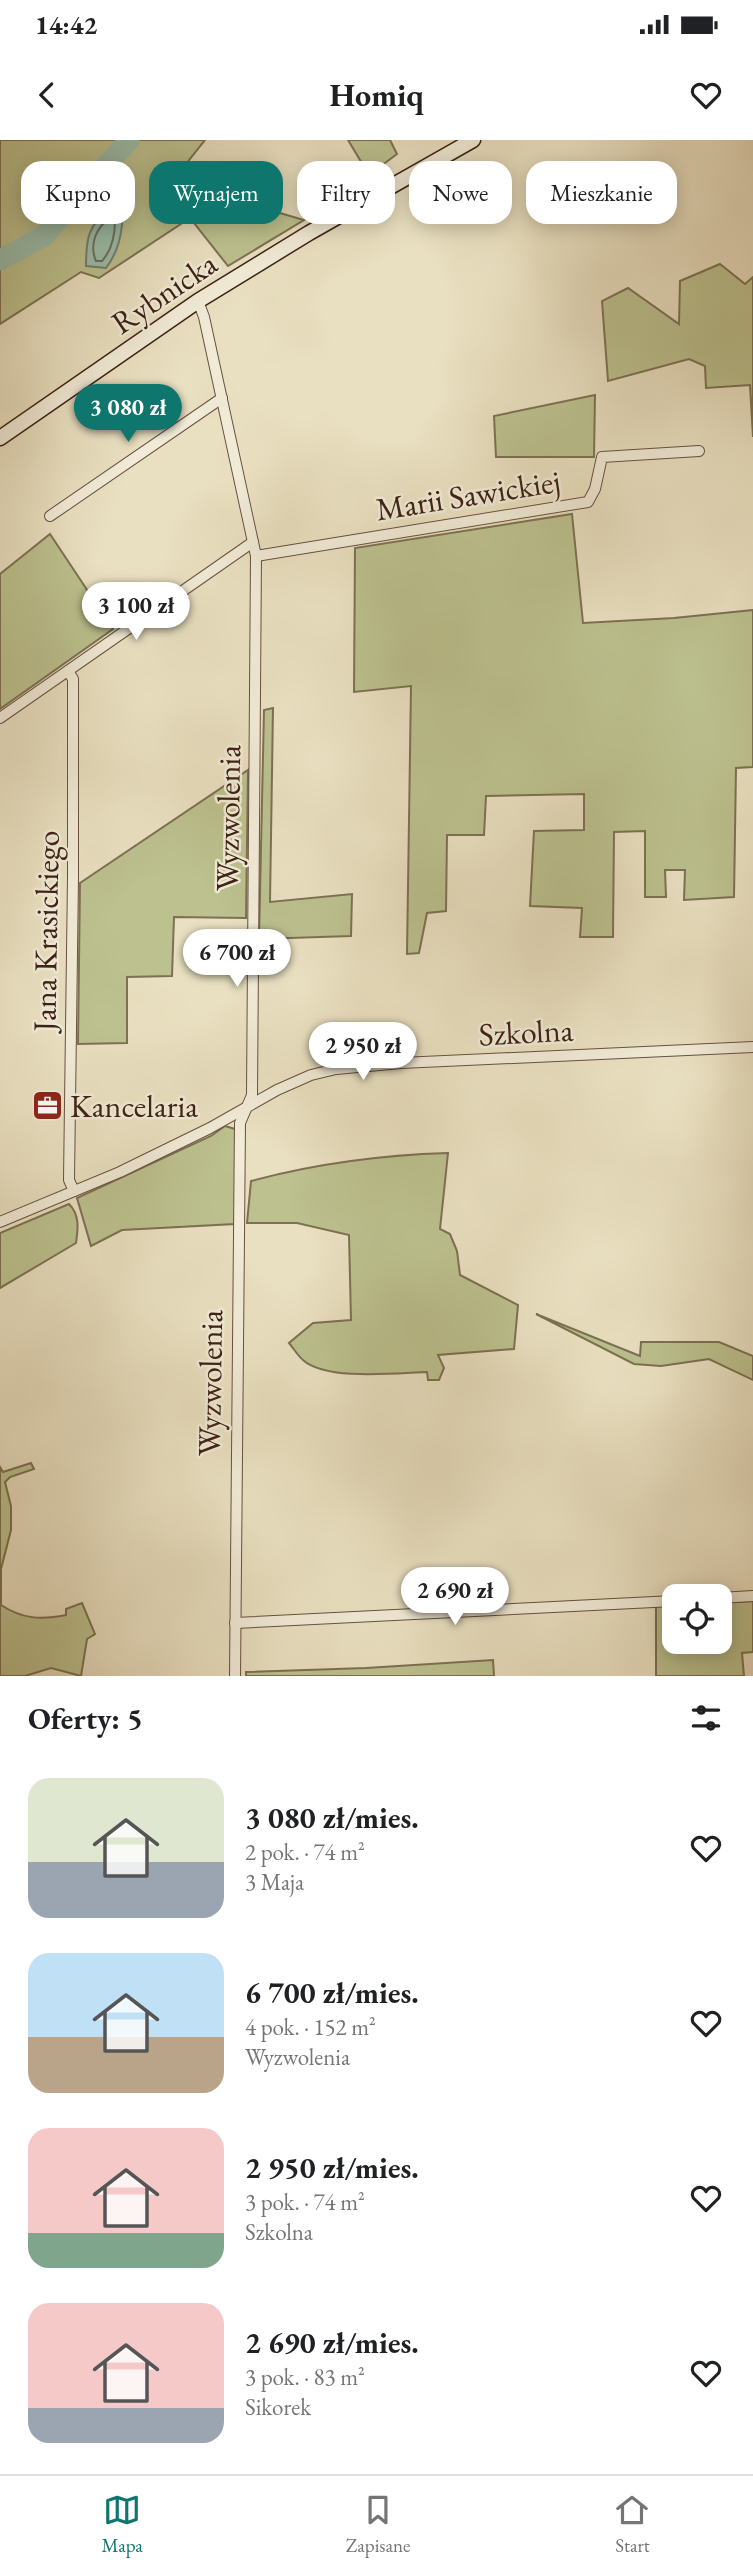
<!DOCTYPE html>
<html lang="pl">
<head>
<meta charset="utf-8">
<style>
	:root { --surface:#fff; --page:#f6f6f6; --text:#202124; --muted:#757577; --line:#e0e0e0; --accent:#0f766e }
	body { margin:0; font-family:"EB Garamond",serif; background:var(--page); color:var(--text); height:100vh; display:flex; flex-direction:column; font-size:26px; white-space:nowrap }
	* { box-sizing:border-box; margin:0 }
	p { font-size:23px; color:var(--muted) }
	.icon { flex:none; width:38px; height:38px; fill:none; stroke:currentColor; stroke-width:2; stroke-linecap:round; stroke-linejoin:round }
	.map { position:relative; height:1536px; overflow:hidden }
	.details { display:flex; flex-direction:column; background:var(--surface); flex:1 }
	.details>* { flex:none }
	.guide { position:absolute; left:21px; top:21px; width:712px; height:63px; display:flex; gap:14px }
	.buttons { position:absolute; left:662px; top:1444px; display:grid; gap:14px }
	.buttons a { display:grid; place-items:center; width:70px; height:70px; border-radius:14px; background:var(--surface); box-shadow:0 4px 18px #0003; font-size:35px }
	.price { position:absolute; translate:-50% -60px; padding:0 16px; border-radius:24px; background:#fff; color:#222; font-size:23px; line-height:46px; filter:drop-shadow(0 2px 4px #0008) }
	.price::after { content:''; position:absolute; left:50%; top:42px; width:21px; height:16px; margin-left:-10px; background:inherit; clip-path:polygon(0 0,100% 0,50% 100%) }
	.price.on { background:var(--accent); color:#fff }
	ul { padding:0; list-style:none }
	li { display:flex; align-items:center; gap:21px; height:175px; padding:0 28px }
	li span { display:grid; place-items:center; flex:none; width:196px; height:140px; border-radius:21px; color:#555 }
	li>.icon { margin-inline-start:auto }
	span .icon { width:84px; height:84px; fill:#fffc; stroke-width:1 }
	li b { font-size:30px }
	h2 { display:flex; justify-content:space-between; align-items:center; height:84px; padding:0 28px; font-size:30px }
	.chip { padding:0 24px; border-radius:21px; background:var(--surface); box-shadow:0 4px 18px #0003; font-size:24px; line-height:63px }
	.chip.on { background:var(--accent); color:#fff }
	.status { display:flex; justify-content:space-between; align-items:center; height:49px; padding:0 35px; background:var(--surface); direction:ltr }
	.status svg { height:19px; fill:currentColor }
	header { display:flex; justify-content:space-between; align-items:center; height:91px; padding:0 28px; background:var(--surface); font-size:32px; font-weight:700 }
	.tabs { display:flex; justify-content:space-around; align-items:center; height:98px; border-top:2px solid var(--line); background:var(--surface); font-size:19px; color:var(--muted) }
	.tabs a { display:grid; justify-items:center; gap:4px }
	.tabs .on { color:var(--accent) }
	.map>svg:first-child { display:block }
</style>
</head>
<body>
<div class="status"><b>14:42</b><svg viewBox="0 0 49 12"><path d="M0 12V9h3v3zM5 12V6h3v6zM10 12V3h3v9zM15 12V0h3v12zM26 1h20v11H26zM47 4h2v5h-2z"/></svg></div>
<header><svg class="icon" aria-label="back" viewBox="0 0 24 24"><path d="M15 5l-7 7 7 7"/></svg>Homiq<svg class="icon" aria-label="heart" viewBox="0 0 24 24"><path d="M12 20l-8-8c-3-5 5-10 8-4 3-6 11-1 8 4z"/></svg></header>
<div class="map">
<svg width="753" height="1536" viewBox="0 0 753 1536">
	<rect width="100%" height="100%" fill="#e9e0c1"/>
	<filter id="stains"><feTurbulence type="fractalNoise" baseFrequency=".00286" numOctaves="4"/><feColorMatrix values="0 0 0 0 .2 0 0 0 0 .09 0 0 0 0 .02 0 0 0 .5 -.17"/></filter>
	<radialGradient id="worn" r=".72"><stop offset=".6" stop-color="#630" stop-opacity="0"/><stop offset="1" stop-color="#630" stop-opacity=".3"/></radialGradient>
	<g fill="#bcc18f" stroke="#7c7152" stroke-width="2">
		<polygon points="0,0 116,0 115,3 118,0 205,0 186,24 192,51 239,61 304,80 228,126 190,78 99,138 81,132 0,184"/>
		<polygon points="348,0 390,0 397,14 369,35"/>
		<polygon points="720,124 745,144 753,137 753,297 750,245 706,248 705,226 689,219 608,241 602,161 628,148 679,184 680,141"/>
		<polygon points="595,255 594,317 496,317 494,276"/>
		<polygon points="572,374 583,483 674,478 753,470 753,627 736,628 734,757 684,760 685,730 665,730 666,757 645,757 645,691 614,692 613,797 580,797 582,768 530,766 534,691 584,690 584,654 486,656 484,695 447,695 446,771 427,773 419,813 407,814 411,546 354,552 355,408"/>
		<polygon points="50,394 113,489 0,569 0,434"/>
		<polygon points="273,568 270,762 352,754 351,796 259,799 264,570"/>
		<polygon points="248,630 246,778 174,777 172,836 127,837 127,903 78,904 80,743"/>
		<polygon points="225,986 235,989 235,1084 122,1090 91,1106 77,1058 211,996"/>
		<path d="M448,1013L440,1089L450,1094L457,1111L460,1135L518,1165L514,1209L438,1215L444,1228L439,1240H428L427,1232C397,1233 326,1241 303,1220C298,1216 294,1209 289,1203L313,1183L351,1180L349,1095L297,1083H247L251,1041C314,1024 382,1015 448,1013Z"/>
		<path d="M69,1064C80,1075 78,1089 76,1103L0,1148V1093Z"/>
		<polygon points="536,1174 640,1216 641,1202 719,1202 753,1216 753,1240 709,1219 661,1226 634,1224"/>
		<path d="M31,1323L34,1329L10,1337L5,1342L11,1366V1390L1,1429V1465C22,1479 41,1480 66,1475V1469L82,1463L95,1494L87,1499L81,1536L51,1528L25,1536H0V1327L3,1332Z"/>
		<polygon points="753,1461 753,1512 742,1513 744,1536 656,1536 656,1466 674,1465 674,1502 719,1502 719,1463"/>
		<polygon points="493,1520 494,1536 246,1536 246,1532 366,1528"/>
	</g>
	<path fill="#99beac" stroke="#747f70" stroke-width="2" d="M111,70L123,72C122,93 119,111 106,128L86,126C86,102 87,83 111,70Z"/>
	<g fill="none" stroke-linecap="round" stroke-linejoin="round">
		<path stroke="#6a7060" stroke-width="2" d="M111,78L115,80C115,95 112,110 102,121H96C89,105 96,86 111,78Z"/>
		<polyline stroke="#99beac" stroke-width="21" points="0,120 44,96 129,0"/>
		<defs>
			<g id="minor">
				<polyline points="198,161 204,177 256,416 252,955 240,983 235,1536"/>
				<polyline points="50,376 222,258"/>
				<polyline points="256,416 588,362 595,349 602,317 699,311"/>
				<polyline points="68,531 73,539 73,737 69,1040 74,1051"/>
				<polyline points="0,578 253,402"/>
				<polyline points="0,1082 120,1032 210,988 277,950 311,935 336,929 401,923 753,907"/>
				<polyline points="719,1458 753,1456"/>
				<polyline points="235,1483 674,1461"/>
			</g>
			<polyline id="secondary" points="0,298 198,161 309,93 473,0"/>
		</defs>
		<use href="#minor" stroke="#675140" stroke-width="12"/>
		<use href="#secondary" stroke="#3c2115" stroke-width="17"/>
		<use href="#minor" stroke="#f1ebd7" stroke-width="10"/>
		<use href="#secondary" stroke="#f1ebd7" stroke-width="14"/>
	</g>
	<defs>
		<symbol id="office-square" viewBox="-11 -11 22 22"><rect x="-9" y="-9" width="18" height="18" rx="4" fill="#8f2418" stroke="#f1ebd7"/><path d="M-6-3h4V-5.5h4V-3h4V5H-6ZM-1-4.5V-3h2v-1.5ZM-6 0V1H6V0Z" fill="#fff"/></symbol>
	</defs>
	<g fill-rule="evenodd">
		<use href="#office-square" x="30" y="948" width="35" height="35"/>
	</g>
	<g text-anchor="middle" stroke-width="5" stroke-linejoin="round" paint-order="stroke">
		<g font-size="32" fill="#3c2115" stroke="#f1ebd7">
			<text transform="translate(164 153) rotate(-34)" y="11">Rybnicka</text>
			<text transform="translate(468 355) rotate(-9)" y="11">Marii Sawickiej</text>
			<text transform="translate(228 678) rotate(-89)" y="11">Wyzwolenia</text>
			<text transform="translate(46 791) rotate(-89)" y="11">Jana Krasickiego</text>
			<text transform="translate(526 892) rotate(-3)" y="11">Szkolna</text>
			<text transform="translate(210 1243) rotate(-89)" y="11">Wyzwolenia</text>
		</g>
		<g font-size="32" fill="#3c2115" stroke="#f1ebd7" text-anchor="start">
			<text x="70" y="977">Kancelaria</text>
		</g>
	</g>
	<rect width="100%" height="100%" filter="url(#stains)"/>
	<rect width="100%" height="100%" fill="url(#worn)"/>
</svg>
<div class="buttons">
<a><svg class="icon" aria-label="locate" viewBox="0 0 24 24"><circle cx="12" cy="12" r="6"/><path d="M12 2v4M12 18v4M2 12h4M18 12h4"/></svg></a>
</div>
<b class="price on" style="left:128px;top:304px">3 080 zł</b>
<b class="price" style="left:136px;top:502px">3 100 zł</b>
<b class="price" style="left:237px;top:849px">6 700 zł</b>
<b class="price" style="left:363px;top:942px">2 950 zł</b>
<b class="price" style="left:455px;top:1487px">2 690 zł</b>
<div class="guide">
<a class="chip">Kupno</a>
<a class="chip on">Wynajem</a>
<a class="chip">Filtry</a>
<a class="chip">Nowe</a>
<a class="chip">Mieszkanie</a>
</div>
</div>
<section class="details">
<h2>Oferty: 5<svg class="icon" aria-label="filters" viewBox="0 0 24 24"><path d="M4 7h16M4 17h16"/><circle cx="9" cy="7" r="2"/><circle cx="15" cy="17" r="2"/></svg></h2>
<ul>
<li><span style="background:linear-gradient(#dfe7d0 60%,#9aa5b1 0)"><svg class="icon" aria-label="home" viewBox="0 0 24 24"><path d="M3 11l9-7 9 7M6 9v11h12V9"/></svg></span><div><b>3 080 zł/mies.</b><p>2 pok. · 74 m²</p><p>3 Maja</p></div><svg class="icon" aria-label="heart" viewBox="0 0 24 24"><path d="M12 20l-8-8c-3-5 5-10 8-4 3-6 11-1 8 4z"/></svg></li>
<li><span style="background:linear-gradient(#bfe0f5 60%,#b9a48a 0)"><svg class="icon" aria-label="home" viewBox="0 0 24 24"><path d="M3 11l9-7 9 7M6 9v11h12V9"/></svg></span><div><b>6 700 zł/mies.</b><p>4 pok. · 152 m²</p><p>Wyzwolenia</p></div><svg class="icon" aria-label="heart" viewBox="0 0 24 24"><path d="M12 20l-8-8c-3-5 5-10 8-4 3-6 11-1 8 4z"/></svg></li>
<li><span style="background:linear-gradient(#f6c9c9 75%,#7fa58c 0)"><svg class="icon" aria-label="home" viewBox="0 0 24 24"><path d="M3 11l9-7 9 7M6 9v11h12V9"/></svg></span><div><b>2 950 zł/mies.</b><p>3 pok. · 74 m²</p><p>Szkolna</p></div><svg class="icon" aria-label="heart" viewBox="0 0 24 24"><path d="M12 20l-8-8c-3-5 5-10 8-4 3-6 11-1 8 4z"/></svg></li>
<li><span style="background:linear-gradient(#f6c9c9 75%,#9aa5b1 0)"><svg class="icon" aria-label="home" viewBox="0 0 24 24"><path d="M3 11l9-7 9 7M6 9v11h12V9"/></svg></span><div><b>2 690 zł/mies.</b><p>3 pok. · 83 m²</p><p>Sikorek</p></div><svg class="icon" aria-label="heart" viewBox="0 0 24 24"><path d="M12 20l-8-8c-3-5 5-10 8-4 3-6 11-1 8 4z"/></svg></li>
</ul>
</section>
<nav class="tabs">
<a class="on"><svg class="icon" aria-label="map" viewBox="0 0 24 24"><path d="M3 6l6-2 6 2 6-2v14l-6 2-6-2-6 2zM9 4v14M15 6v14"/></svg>Mapa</a>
<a><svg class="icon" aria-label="saved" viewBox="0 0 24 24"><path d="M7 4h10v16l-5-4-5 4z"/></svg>Zapisane</a>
<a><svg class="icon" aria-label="home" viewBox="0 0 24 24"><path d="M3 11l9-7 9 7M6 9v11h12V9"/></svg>Start</a>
</nav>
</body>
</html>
